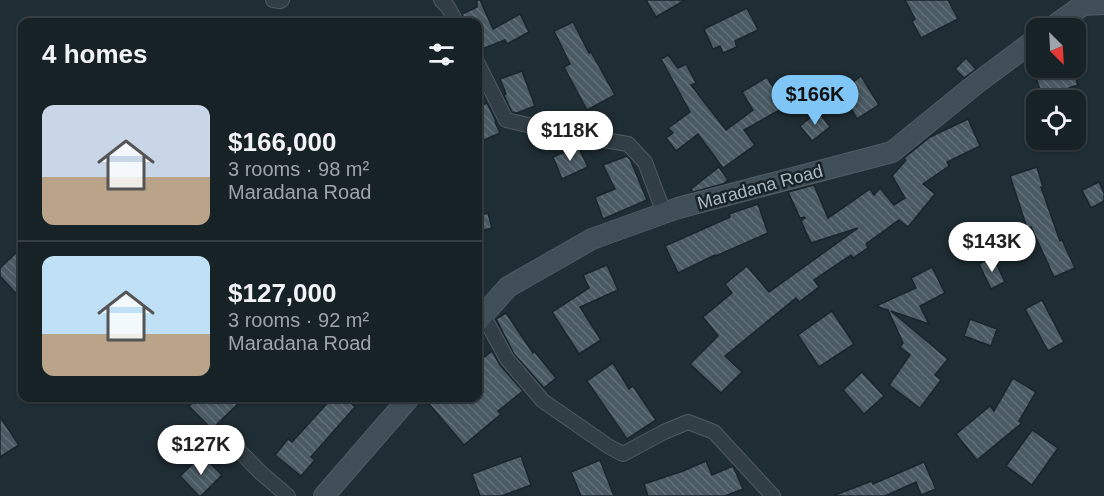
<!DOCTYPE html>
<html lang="en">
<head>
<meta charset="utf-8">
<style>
	:root { --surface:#172227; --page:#202a2f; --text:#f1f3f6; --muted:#9ea4a7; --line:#363f44; --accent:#7fc5f5 }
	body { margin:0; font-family:Helvetica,sans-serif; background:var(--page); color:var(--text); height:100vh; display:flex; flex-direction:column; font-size:22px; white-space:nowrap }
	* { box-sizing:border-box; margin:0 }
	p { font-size:20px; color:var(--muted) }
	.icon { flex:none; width:33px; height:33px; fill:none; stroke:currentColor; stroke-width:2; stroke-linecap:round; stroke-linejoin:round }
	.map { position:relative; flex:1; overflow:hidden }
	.sheet { position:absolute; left:18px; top:18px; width:464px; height:384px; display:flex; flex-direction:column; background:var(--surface); border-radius:12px; box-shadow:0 2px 4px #0004,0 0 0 2px var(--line) }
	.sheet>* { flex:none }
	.needle { width:39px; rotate:156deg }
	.fabs { position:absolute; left:1026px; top:18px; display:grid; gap:12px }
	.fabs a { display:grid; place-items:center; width:60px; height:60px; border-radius:12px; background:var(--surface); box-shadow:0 2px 4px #0004,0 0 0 2px var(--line); font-size:30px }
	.price { position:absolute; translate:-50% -51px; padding:0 14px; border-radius:21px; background:#fff; color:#222; font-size:20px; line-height:39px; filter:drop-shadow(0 2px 3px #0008) }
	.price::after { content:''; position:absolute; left:50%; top:36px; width:18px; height:14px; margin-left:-9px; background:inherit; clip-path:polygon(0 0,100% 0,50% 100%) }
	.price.selected { background:var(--accent); color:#111 }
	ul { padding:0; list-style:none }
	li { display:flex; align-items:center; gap:18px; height:150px; padding:0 24px }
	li+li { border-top:2px solid var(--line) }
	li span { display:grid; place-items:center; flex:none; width:168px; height:120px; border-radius:12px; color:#555 }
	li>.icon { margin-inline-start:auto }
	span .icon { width:72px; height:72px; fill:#fffc; stroke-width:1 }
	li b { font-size:26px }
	h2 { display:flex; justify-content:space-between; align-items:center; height:72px; padding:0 24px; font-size:26px }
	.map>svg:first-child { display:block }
</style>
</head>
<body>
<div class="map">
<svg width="1104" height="496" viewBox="0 0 1104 496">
	<defs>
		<pattern id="building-back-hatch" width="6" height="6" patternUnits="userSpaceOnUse" patternTransform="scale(1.5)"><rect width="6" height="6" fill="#4a5a63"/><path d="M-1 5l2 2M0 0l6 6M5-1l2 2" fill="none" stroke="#617078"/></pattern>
	</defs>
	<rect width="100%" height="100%" fill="#1f2d34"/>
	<g fill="url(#building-back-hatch)" stroke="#1a252b" stroke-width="1.5">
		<polygon points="477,0 480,0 493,29 520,14 529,32 507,44 505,40 477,51 477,22 465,22 462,14 477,7"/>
		<polygon points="646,0 685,0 656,17"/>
		<polygon points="905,0 948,0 958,19 921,38 912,21 915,19"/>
		<polygon points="747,8 758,30 735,41 737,47 723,53 720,46 713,49 704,29"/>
		<polygon points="573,22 589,53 591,52 615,95 587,110 564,67 570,64 554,31"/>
		<polygon points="668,55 678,68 686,64 696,83 691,85 726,130 753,110 742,92 767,77 785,107 744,130 755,145 723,168 698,134 676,151 666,138 673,133 668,128 690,112 661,59"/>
		<polygon points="966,58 976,69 964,78 955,69"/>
		<polygon points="1032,68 1072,68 1078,85 1043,97"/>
		<polygon points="522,71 535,106 517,113 512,112 504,95 506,94 500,79"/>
		<polygon points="861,76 879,105 857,119 841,92"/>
		<polygon points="487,103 496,121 495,122 500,133 477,143 477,107"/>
		<polygon points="818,111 830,127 812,141 800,126"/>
		<polygon points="968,119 980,146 947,162 949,166 923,184 935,194 908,227 899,220 866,244 868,248 853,258 851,255 814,280 819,287 799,302 796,298 725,356 742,372 721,393 690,364 718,336 703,317 732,293 725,284 747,266 769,292 858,228 811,243 801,221 805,218 804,217 800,218 788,192 814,185 828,218 870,189 874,195 880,188 894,205 905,198 892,176 906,160 904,158 930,137"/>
		<polygon points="578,146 588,167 562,179 553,157"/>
		<polygon points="627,156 630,159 647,200 603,219 595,197 615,189 603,165"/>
		<polygon points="719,167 728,180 723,184 693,192 691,189"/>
		<polygon points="1037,167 1043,187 1041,187 1060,241 1062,240 1075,268 1054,277 1031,227 1027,228 1010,176"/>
		<polygon points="1099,182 1104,193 1104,201 1091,208 1082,190"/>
		<polygon points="758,204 768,233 716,256 715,255 678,273 665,246 730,217 729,214"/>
		<polygon points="488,213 492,228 477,232 477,216"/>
		<polygon points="22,247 22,300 0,276 0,268"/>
		<polygon points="993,257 1005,282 991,289 979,264"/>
		<polygon points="607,265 618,290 580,307 601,340 579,354 552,312 589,288 583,275"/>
		<polygon points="932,267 945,293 920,306 929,324 891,311 948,359 935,375 941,380 920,408 889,385 910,355 900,347 903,343 888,310 876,306 916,288 911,278"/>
		<polygon points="1042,300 1064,342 1048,351 1025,309"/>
		<polygon points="832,311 854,344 819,367 798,335"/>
		<polygon points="506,313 533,353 534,351 556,378 544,388 514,354 496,319"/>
		<polygon points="970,319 997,329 991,346 964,336"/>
		<polygon points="492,351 500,365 523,391 498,411 501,414 464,445 424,398 477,398 477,363"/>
		<polygon points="613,363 629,389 633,386 656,420 627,439 587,381"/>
		<polygon points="862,372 884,396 864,414 843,390"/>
		<polygon points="1013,378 1036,392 1019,421 1022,423 977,460 956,434 990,406 994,411"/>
		<polygon points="198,398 244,398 212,429 189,406"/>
		<polygon points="332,398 345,398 355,407 311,457 315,460 301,476 275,455 288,439 292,442"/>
		<polygon points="0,417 19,445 0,457"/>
		<polygon points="1032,430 1058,448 1032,485 1006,466"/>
		<polygon points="202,455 222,475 201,496 199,496 180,476"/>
		<polygon points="521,456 531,485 501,496 480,496 472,474"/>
		<polygon points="600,460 614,496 581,496 571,472"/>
		<polygon points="706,461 712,475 733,466 743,489 725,496 648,496 644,484 683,471"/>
		<polygon points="924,462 936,489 921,495 916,482 885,496 836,496 835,495 872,481 873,484"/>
	</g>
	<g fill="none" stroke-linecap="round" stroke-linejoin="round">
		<defs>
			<g id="street">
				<polyline points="273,0 280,1 282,0"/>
				<polyline points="441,0 448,7 456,22"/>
				<polyline points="477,62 506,120 563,133 628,144 645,162 664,213"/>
				<polyline points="483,315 507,359 543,401 608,446 623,454 664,432 688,422 714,432 773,496"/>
				<polyline points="223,434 260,472 288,496"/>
			</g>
			<g id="secondary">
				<polyline points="1051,28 1083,5 1104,4"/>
				<polyline points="477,322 508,287 592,239 678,208 892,152 977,83 1036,39"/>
				<polyline points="324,496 409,398"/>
			</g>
		</defs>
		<use href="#street" stroke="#505c63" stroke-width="16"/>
		<use href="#secondary" stroke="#505c63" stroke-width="22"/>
		<use href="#street" stroke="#323e45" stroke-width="14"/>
		<use href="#secondary" stroke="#404e58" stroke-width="20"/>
	</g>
	<g text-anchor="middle" stroke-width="5" stroke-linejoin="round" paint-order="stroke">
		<g font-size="18" fill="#acb9c2" stroke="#182329">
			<text transform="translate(760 187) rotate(-15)" y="6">Maradana Road</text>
		</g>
	</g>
</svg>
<div class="fabs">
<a><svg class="needle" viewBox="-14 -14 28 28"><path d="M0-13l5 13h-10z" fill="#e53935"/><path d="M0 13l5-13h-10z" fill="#9ea4a7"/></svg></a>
<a><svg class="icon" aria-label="locate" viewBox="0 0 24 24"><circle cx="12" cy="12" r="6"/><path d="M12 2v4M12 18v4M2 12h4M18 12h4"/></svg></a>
</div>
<b class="price selected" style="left:815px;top:126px">$166K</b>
<b class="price" style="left:570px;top:162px">$118K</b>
<b class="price" style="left:992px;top:273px">$143K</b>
<b class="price" style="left:201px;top:476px">$127K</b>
<section class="sheet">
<h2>4 homes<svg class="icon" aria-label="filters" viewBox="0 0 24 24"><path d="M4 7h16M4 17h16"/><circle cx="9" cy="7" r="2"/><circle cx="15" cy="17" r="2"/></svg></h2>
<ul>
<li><span style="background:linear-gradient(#c9d6e8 60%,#b9a48a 0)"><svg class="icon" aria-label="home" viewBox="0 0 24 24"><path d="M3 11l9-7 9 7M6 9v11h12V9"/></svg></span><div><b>$166,000</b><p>3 rooms · 98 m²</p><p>Maradana Road</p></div></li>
<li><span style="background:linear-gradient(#bfe0f5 65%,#b9a48a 0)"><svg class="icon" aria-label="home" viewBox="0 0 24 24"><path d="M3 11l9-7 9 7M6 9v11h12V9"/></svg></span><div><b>$127,000</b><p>3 rooms · 92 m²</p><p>Maradana Road</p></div></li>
</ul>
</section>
</div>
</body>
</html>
